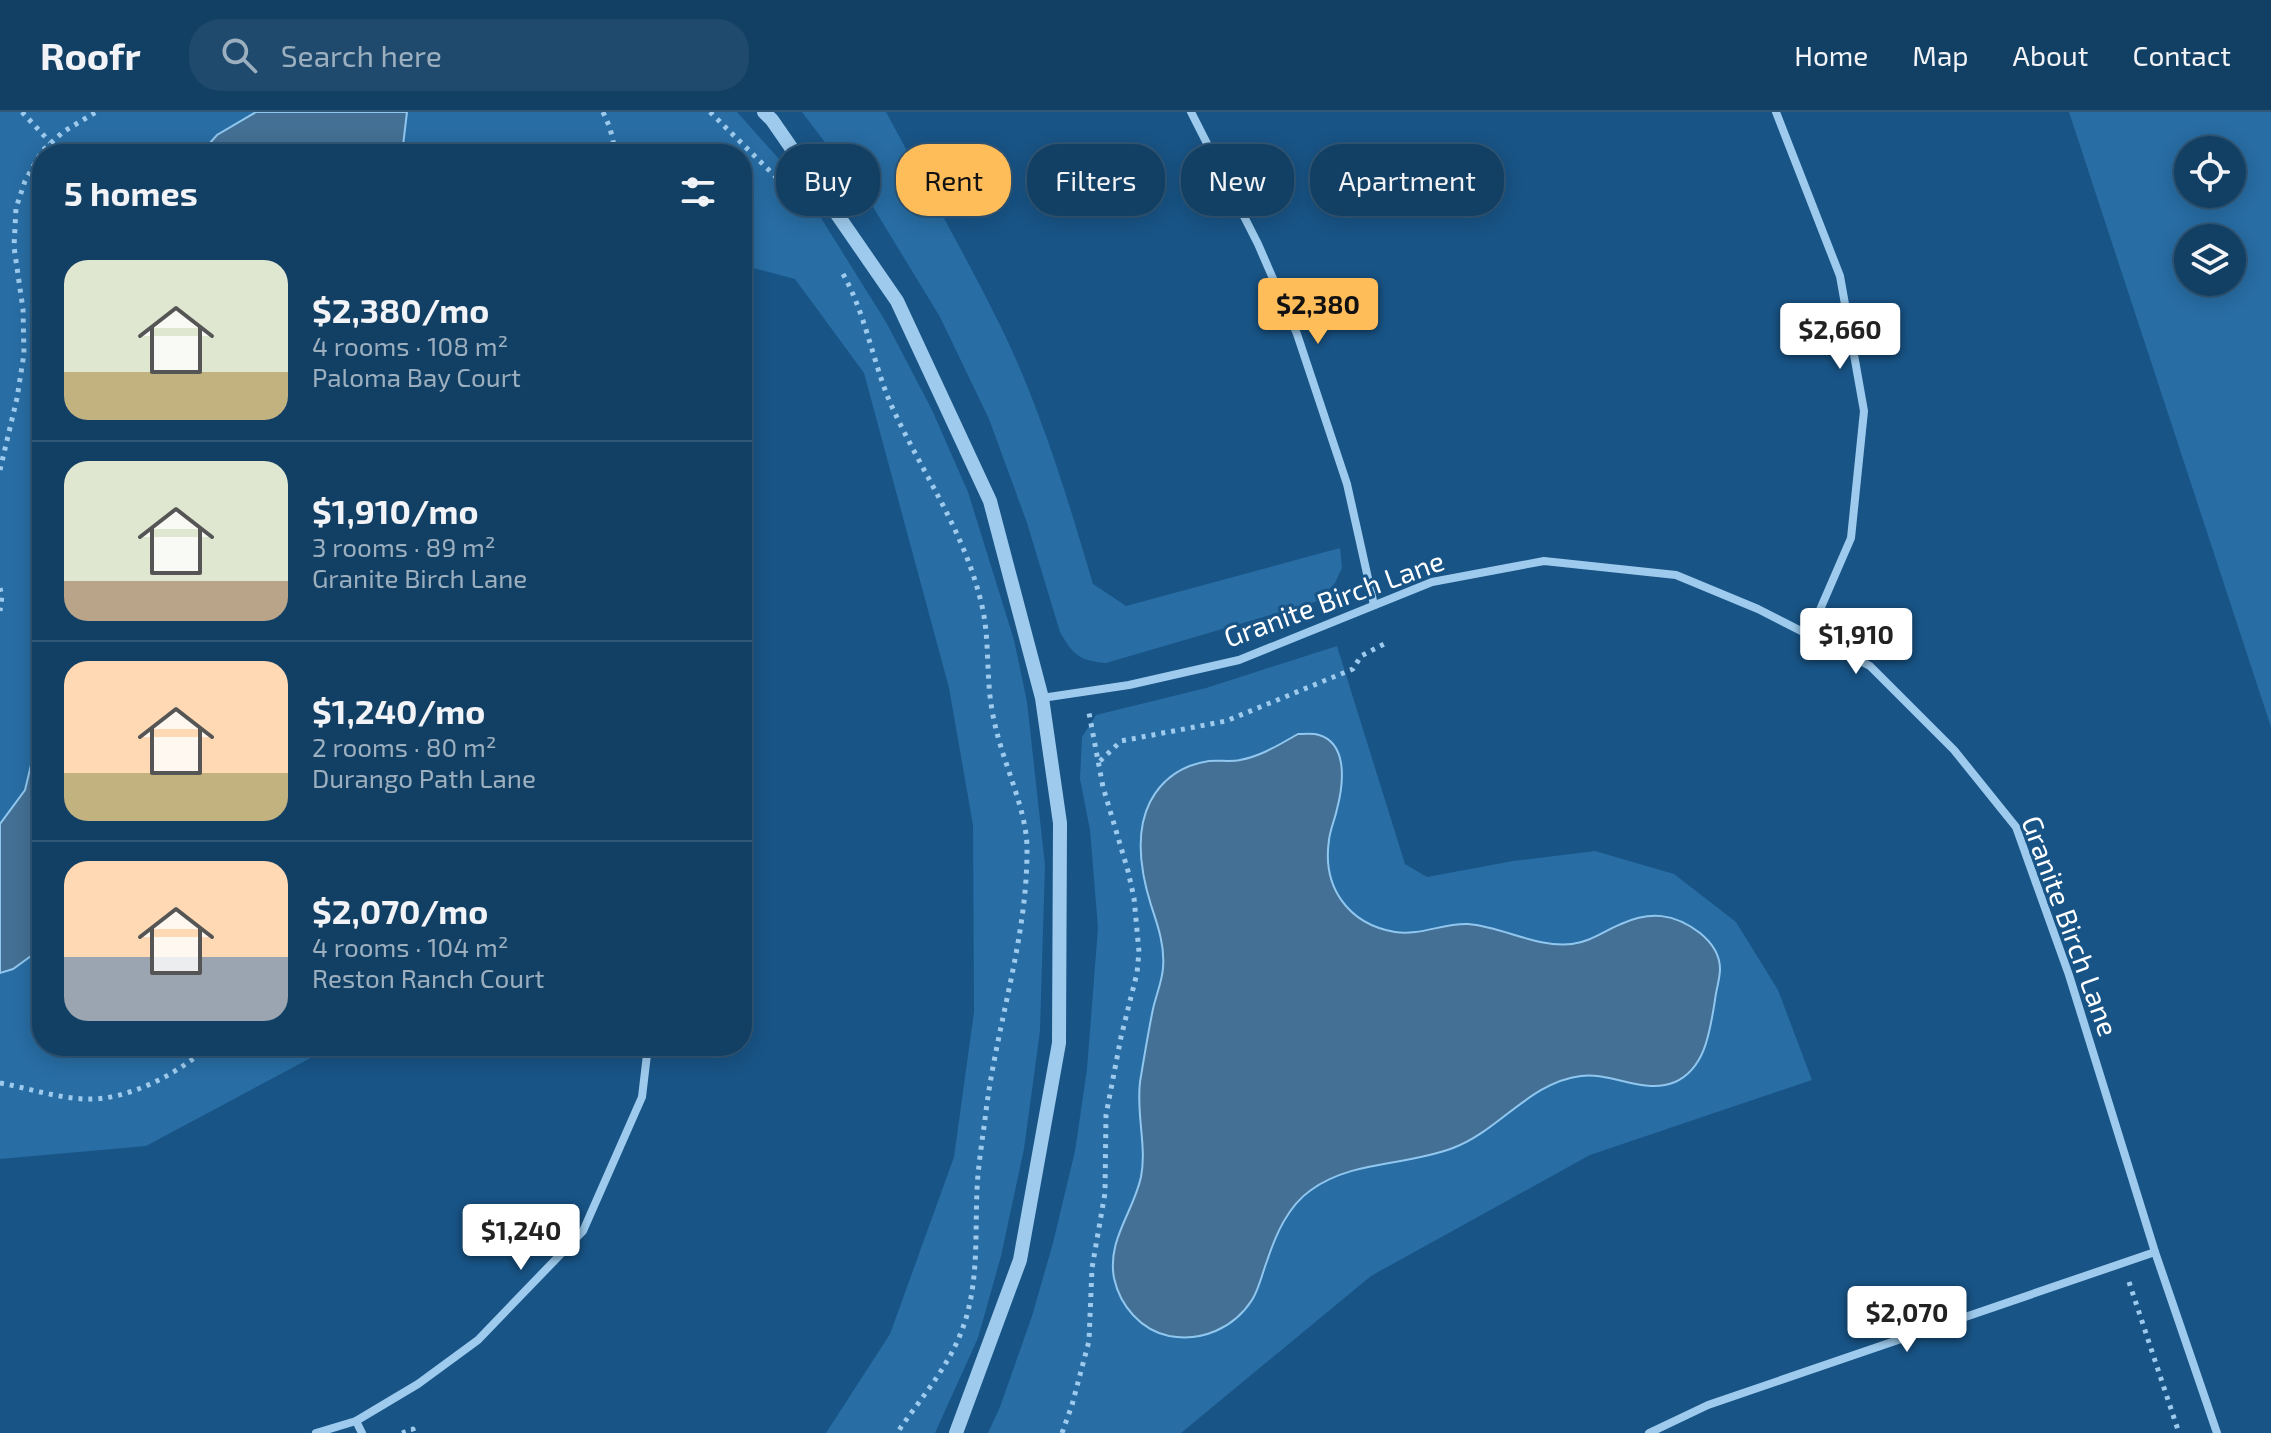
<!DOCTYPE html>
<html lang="en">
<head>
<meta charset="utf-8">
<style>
	:root { --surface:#123f64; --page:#1f4a6d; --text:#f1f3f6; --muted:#9cafbf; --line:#315878; --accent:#ffbd5a }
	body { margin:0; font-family:"Exo 2",sans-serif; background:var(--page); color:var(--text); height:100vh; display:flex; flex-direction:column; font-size:30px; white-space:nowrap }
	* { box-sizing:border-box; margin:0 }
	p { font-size:26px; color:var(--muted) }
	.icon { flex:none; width:44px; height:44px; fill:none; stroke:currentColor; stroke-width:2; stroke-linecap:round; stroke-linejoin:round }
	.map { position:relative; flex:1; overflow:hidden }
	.side { position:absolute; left:32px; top:32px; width:720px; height:912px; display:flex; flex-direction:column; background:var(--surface); border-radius:32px; box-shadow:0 4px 20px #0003,0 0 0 2px var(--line) }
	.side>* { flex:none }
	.top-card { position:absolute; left:776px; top:32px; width:760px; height:72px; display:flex; gap:16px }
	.fabs { position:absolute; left:2174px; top:24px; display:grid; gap:16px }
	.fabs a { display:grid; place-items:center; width:72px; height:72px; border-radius:50%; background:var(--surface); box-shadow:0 4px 20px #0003,0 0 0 2px var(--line); font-size:40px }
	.price { position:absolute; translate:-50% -68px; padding:0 18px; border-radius:8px; background:#fff; color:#222; font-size:26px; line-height:52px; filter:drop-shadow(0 2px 4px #0008) }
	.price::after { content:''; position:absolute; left:50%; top:48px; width:24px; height:18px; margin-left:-12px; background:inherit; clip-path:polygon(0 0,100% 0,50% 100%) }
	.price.current { background:var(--accent); color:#111 }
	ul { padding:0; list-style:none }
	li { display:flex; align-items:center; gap:24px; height:200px; padding:0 32px }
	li+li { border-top:2px solid var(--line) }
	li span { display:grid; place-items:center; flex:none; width:224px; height:160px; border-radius:24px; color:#555 }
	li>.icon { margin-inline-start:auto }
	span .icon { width:96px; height:96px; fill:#fffc; stroke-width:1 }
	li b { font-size:34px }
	h2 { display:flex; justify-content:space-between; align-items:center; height:96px; padding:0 32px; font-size:34px }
	.tag { padding:0 28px; border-radius:32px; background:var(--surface); box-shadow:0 4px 20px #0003,0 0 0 2px var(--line); font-size:28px; line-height:72px }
	.tag.current { background:var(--accent); color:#111 }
	header { display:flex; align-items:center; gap:48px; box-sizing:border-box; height:112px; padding:0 40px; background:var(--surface); border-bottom:2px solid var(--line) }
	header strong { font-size:38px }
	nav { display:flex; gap:44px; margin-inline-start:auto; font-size:28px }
	.search { width:560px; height:72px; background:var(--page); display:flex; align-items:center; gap:20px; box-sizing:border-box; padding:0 28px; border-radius:32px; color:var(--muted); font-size:30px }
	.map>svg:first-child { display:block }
</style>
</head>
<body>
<header>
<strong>Roofr</strong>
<div class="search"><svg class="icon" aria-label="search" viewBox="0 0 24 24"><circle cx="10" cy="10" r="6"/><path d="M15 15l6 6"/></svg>Search here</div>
<nav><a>Home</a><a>Map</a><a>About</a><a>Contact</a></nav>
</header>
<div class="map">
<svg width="2271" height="1321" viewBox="0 0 2271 1321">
	<rect width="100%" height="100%" fill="#185486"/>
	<g fill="#286da4" fill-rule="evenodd">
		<polygon points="0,0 737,0 796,66 886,210 932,298 968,380 1014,528 1027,590 1045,753 1040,919 1024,1037 1001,1144 978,1226 935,1321 826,1321 890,1222 954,1045 974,900 973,713 949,576 864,261 795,167 753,156 742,164 742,42 42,42 42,934 318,934 318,942 146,1034 0,1047"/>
		<path d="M802,0H886C924,71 965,142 1001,215C1041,297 1067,384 1093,472L1126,494L1340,436L1342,456L1335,471L1318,489L1106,551C1080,549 1073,543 1060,520L1027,411L989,307L940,205L870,90Z"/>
		<path d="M2069,0H2271V615ZM2232,38V82H2188V38ZM2232,126V170H2188V126Z"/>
		<polygon points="1337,534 1405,752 1427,765 1513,749 1595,739 1674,762 1736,810 1778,878 1812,968 1590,1043 1371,1164 1181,1321 988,1321 1000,1295 1032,1204 1053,1131 1075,1039 1087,957 1098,816 1090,718 1080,667 1082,625 1096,603 1206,576"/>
	</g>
	<g fill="#447095" stroke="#91c7ef" stroke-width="2">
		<polygon points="256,0 407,0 402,42 200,42 217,23"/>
		<polygon points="42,607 42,836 13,857 0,861 0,712 25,678"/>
		<path d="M1298,622C1303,622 1314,621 1319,623C1349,632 1343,674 1337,697C1335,707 1330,718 1329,728C1322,775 1348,812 1395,820C1420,824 1443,811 1468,812C1504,815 1536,836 1572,832C1590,830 1604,819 1621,812C1650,799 1674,801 1700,821C1711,830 1720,842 1720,857C1720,867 1716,878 1715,888C1710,918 1706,956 1675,970C1644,983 1612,960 1581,964C1530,970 1499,1019 1453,1036C1407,1054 1352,1048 1311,1078C1288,1094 1276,1122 1267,1149C1262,1162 1259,1177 1252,1188C1234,1216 1202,1230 1169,1224C1141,1218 1120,1194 1114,1166C1107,1128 1133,1101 1141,1065C1147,1034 1136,1002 1140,970C1144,946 1148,921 1153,897C1156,883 1162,870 1163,856C1165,834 1158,814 1151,793C1141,761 1134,722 1150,690C1162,667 1183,653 1209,649C1219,648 1230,650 1240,648C1262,644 1280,632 1298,622Z"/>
	</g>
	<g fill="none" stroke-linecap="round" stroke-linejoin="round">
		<g stroke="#9ecbed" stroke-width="5" stroke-dasharray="4 6" stroke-linecap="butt">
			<polyline points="22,0 50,30"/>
			<polyline points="603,0 610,16 616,42"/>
			<polyline points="710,0 779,68"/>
			<path d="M843,162C865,201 872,246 889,288C920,359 964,416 982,494C988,520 987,546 989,573C990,589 993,606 997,621C1006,657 1028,703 1027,739C1027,827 997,912 986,999C983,1025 978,1052 977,1078C975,1124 979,1174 962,1218C948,1256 920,1287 897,1321"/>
			<polyline points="0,358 17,286 24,242 23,197 14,135 16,96 25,69 42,39 63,20 96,0"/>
			<polyline points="0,476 2,484 0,499"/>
			<polyline points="1100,649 1121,629 1226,609 1353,557 1361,544 1386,531"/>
			<path d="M0,971C28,976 57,986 85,987C126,989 179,962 208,934"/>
			<polyline points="2129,1170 2179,1321"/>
			<polyline points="402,1321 413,1317 414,1321"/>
			<polyline points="1062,1321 1072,1293 1089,1229 1092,1156 1105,1081 1106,1003 1121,925 1137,861 1139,840 1134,786 1128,759 1103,675 1089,601"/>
		</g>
		<g stroke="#9ecbed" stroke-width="8">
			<polyline points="1191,0 1258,132 1297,222 1347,372 1374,493"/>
			<polyline points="1776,0 1840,164 1864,299 1851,426 1809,523"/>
			<polyline points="1042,586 1129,573 1239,548 1432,470 1544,449 1676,463 1758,497 1870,554 1954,638 2016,715 2069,863 2155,1140 2217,1321"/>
			<polyline points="356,1309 362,1321"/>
			<polyline points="316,1321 356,1309 418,1272 478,1228 583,1119 642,985 648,934"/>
			<polyline points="1649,1321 1708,1293 2155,1140"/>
		</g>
		<polyline stroke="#9ecbed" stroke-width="14" points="764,0 772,8 897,189 990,389 1042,586 1060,711 1059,931 1020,1148 956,1321"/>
	</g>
	<g text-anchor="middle" stroke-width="6" stroke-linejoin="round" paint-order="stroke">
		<g font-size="28" fill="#fff" stroke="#185486">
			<text transform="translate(1334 487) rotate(-20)" y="10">Granite Birch Lane</text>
			<text transform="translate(2070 814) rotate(70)" y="10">Granite Birch Lane</text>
		</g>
	</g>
</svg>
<div class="fabs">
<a><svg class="icon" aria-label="locate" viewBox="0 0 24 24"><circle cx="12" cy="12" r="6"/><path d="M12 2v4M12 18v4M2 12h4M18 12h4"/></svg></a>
<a><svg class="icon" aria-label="layers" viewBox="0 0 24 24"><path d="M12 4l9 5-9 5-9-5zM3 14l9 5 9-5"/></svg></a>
</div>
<b class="price current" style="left:1318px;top:234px">$2,380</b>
<b class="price" style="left:1840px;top:259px">$2,660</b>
<b class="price" style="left:1856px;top:564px">$1,910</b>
<b class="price" style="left:521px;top:1160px">$1,240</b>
<b class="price" style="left:1907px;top:1242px">$2,070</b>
<div class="top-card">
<a class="tag">Buy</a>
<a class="tag current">Rent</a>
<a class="tag">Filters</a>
<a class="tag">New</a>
<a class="tag">Apartment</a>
</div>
<section class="side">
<h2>5 homes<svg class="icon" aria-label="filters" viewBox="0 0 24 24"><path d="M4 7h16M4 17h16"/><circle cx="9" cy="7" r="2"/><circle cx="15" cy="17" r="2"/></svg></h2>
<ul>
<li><span style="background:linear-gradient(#dfe7d0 70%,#c2b280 0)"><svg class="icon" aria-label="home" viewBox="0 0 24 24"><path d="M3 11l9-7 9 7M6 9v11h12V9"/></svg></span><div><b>$2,380/mo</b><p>4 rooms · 108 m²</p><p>Paloma Bay Court</p></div></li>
<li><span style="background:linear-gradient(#dfe7d0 75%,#b9a48a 0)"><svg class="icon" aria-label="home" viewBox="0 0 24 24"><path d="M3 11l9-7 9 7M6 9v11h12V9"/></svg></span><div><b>$1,910/mo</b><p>3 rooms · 89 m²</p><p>Granite Birch Lane</p></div></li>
<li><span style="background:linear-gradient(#ffd9b3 70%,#c2b280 0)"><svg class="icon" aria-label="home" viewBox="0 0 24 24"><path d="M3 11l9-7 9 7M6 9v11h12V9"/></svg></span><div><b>$1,240/mo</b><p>2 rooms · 80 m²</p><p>Durango Path Lane</p></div></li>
<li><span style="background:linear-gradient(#ffd9b3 60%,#9aa5b1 0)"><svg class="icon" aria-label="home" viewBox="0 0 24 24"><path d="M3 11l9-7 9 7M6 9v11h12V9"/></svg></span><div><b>$2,070/mo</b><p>4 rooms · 104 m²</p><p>Reston Ranch Court</p></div></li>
</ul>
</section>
</div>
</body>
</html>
